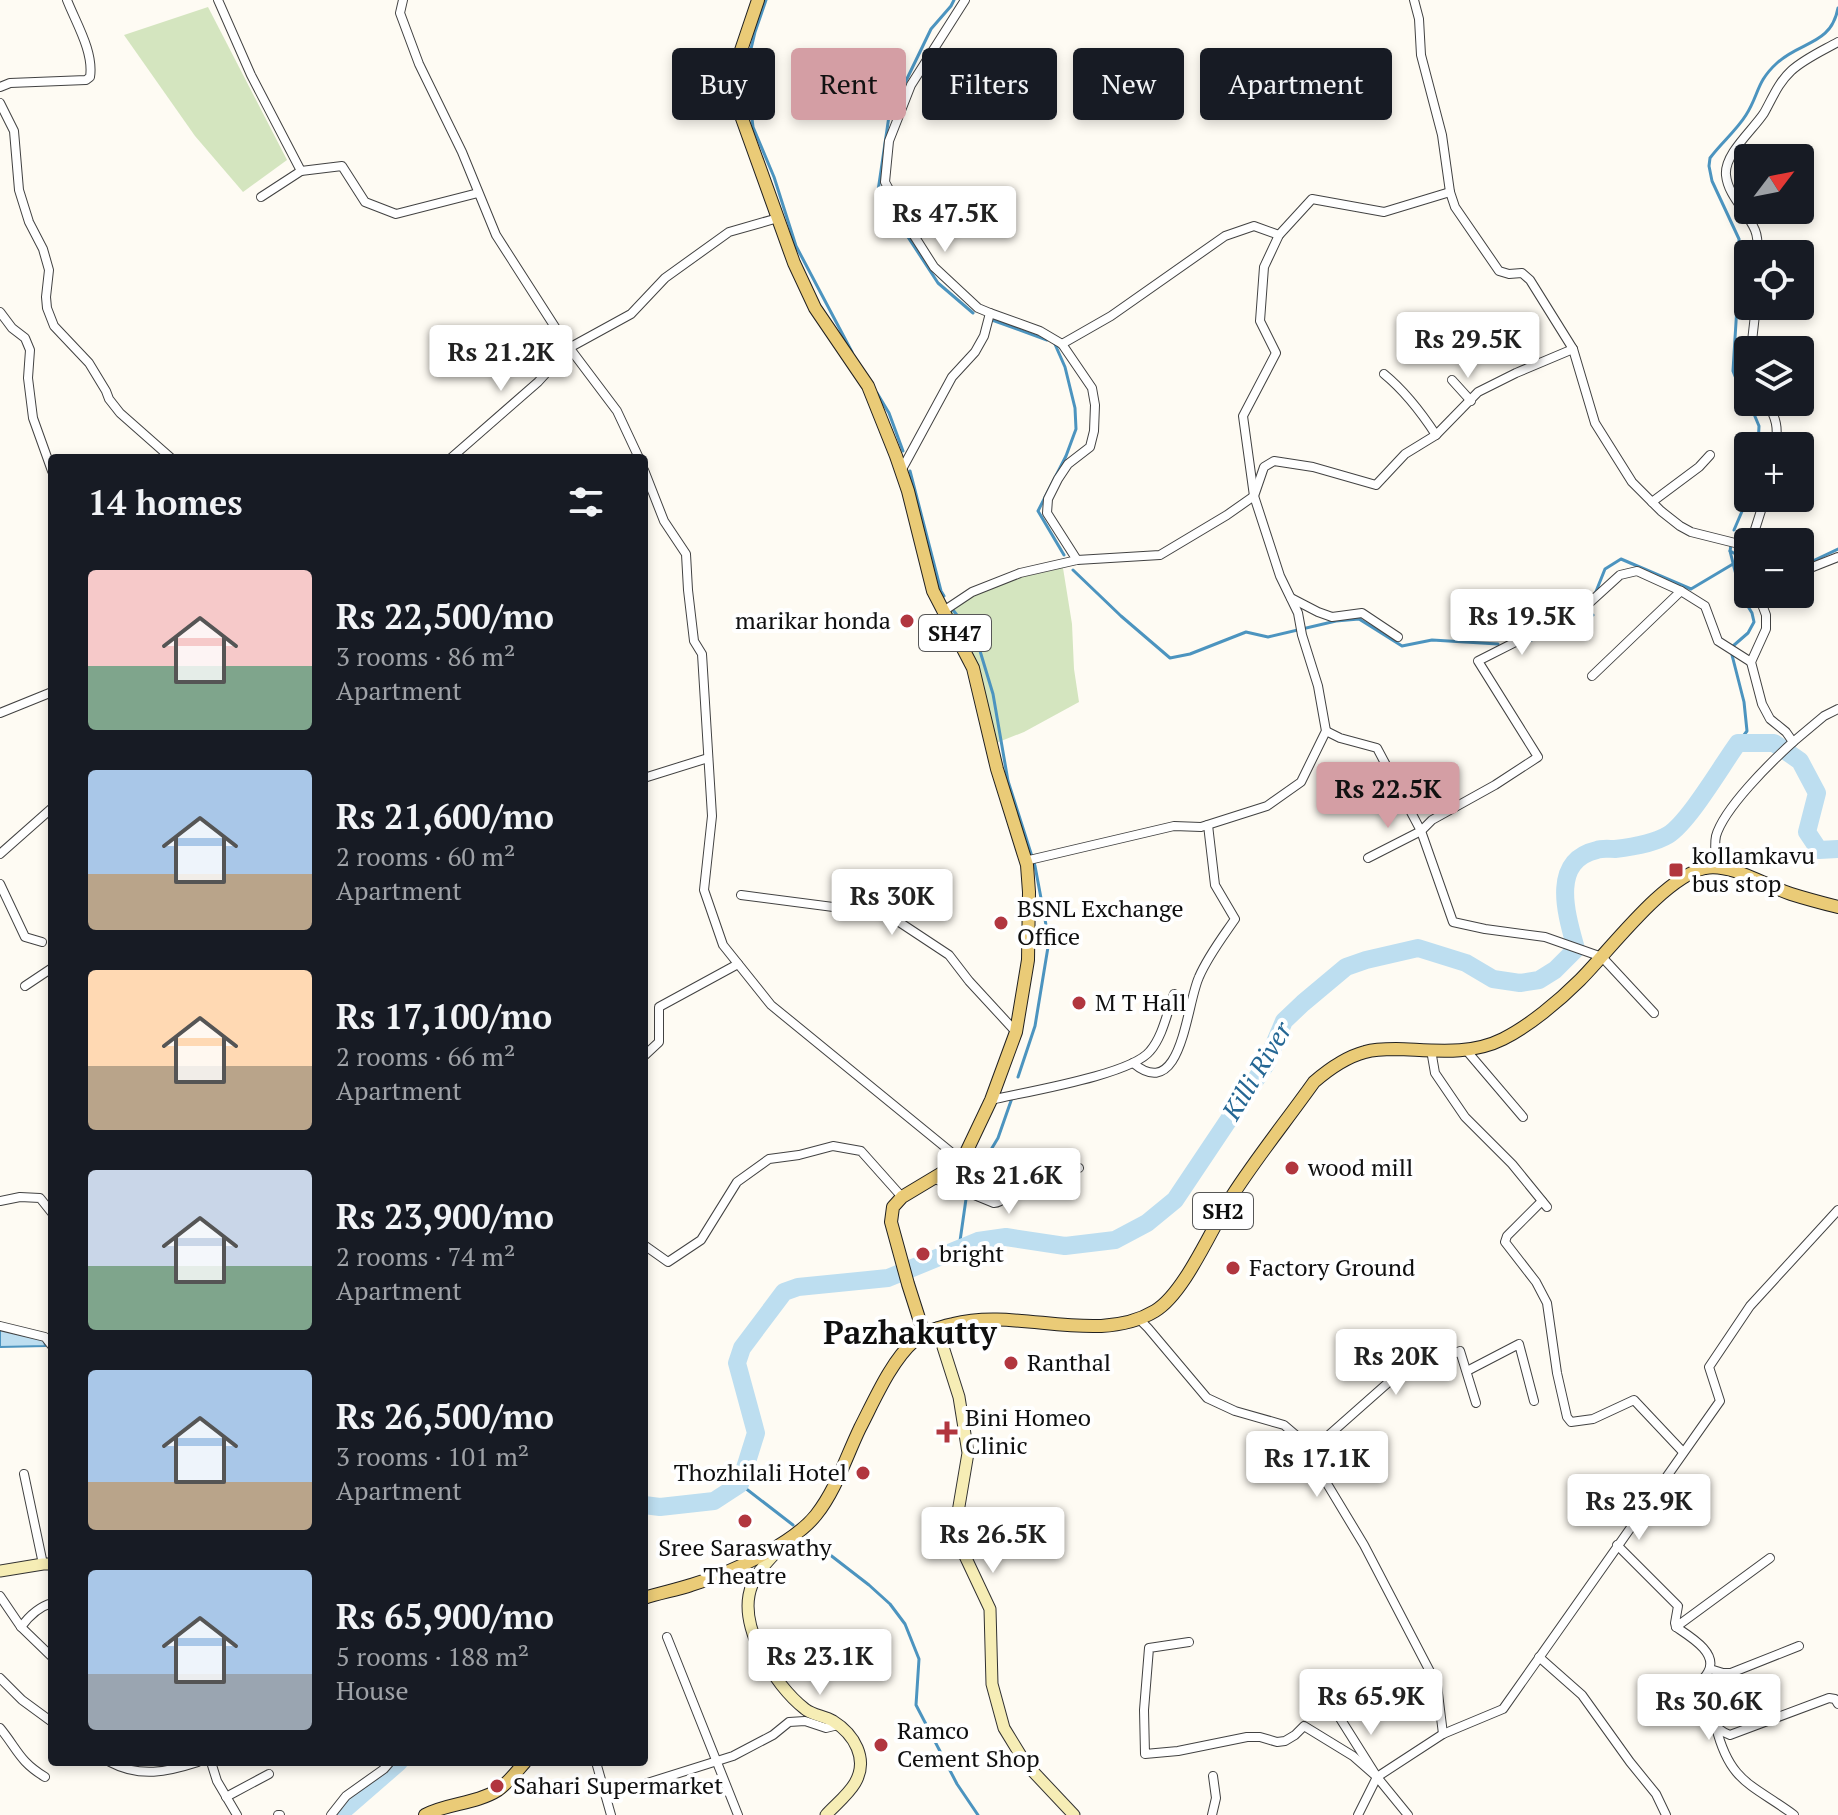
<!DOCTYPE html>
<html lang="en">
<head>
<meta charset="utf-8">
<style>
	:root { --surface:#171b24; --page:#242831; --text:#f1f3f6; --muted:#9ea1a6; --accent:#d49ea4 }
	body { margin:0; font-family:"PT Serif",serif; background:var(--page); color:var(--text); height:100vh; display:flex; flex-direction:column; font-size:30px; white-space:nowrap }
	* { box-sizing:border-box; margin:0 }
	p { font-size:26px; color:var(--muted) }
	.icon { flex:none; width:44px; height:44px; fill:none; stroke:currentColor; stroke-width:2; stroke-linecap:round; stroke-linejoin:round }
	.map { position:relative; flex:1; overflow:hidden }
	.drawer { position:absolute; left:48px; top:454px; width:600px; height:1312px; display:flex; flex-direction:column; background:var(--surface); border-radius:8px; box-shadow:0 4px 12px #0003 }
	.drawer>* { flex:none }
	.hud { position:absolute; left:672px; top:48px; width:760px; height:72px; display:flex; gap:16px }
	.needle { width:52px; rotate:58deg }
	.fabs { position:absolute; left:1734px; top:144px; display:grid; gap:16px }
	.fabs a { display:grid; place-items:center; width:80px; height:80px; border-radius:8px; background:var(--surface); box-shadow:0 4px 12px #0003; font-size:40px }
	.price { position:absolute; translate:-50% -68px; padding:0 18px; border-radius:8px; background:#fff; color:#222; font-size:26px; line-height:52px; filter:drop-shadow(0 2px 4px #0008) }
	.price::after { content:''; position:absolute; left:50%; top:48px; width:24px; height:18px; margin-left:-12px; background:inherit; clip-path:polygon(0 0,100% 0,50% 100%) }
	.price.active { background:var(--accent); color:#111 }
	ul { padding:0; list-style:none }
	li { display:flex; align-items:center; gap:24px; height:200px; padding:0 40px }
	li span { display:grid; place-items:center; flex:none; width:224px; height:160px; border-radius:8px; color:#555 }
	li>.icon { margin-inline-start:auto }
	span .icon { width:96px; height:96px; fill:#fffc; stroke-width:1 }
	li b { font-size:34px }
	h2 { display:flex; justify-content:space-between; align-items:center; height:96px; padding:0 40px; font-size:34px }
	.tag { padding:0 28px; border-radius:8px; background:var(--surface); box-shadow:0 4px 12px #0003; font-size:28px; line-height:72px }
	.tag.active { background:var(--accent); color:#111 }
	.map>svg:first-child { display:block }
</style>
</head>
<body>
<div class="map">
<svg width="1838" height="1815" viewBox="0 0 1838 1815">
	<rect width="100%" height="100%" fill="#fefbf3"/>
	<g fill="#d4e5bf">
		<polygon points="208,7 287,160 243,192 195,136 124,35"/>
		<polygon points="1063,568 1072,624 1074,669 1079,702 1024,732 996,743 962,634 944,615 953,603 1009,580"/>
	</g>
	<polygon fill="#bddef0" stroke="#4c94bf" stroke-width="2" points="0,1329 44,1339 45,1346 0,1347"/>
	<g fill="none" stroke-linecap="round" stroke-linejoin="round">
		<g stroke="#4c94bf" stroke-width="3">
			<polyline points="766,0 755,32 746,70 753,127 774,177 796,246 852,352"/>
			<polyline points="954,0 951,6 931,29 889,116 878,191 938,283 973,313"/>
			<polyline points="992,320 1047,340"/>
			<polyline points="1054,342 1065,367 1075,408 1076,429 1066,456 1038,511 1064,555"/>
			<polyline points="877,393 889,413 903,451"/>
			<path d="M1748,401L1740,389L1733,371L1739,273V239L1712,181L1709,166L1710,158C1721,143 1736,131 1746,115C1759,95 1756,82 1777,63C1801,41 1831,45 1838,8"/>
			<polyline points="1749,402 1759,426 1758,446"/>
			<polyline points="910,471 941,591 944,596"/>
			<polyline points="1734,530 1743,509 1748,491"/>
			<polyline points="1731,545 1730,551 1741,595 1752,613 1754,622 1748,633 1733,646"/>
			<polyline points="1730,551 1743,558"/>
			<polyline points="1800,567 1838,549"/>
			<polyline points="1073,570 1121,616 1170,658 1190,654 1246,632 1268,637 1336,621 1359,619 1402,646 1432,640 1498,644"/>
			<polyline points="1595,594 1605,569 1621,559 1691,589 1733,564"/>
			<polyline points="953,610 977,641 993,694 1008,781 1035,866 1049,941 1035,1026 1018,1077"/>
			<polyline points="1531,640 1569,629 1593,615"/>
			<polyline points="1732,655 1744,702 1747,731 1738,743"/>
			<polyline points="968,1188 998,1138 1012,1098"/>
			<polyline points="959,1248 966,1199"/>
			<polyline points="740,1484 793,1525"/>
			<polyline points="807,1537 869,1585 890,1604 905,1624 919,1659 916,1705 957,1784 978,1815"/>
		</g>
		<g stroke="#bddef0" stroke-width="18">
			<path d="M644,1505L660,1507L714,1501L740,1484L756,1433L737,1363L742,1348L784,1292L798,1287L888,1278L978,1241L1006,1237L1065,1246L1115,1240L1147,1223L1175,1200L1266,1064L1284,1021L1303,1003L1346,967L1366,960L1418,948L1466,963L1493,979L1520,983L1539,980L1555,970L1576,949C1567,916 1549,861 1597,850C1602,848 1609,849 1615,849C1632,847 1653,844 1668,835C1689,822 1722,765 1738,743H1774L1800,761L1817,793L1807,832L1819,850L1838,849"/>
			<polyline points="338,1815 399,1762"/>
		</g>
		<defs>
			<g id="minor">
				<polyline points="218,0 251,75 301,171 261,197"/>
				<polyline points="403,0 400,13 419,64 462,152 496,235 562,338 617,411 639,458"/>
				<polyline points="1414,0 1419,19 1421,55 1442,135 1450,192 1455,207 1499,271 1509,274 1522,273 1530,280 1573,349 1595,423 1632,482 1661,511 1680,526 1691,532 1739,544 1748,552"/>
				<path d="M0,87L10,83L86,80L90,77C94,52 76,23 67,0"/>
				<polyline points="0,103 14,131 19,190 29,222 43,249 49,270 46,297 47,308 54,326 89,363 106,391 109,399 120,413 171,458"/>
				<polyline points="301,171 342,166 365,202 396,214 478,193"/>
				<path d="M1758,254C1758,246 1758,237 1755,230C1747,211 1728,196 1726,175C1724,154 1753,130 1764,113C1772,99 1778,83 1791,71C1804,59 1822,51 1838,42"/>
				<polyline points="0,312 12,328 25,338 30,350 28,378 33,418 52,471"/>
				<polyline points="990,313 1040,331 1062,344 1111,316 1225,236 1254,226 1279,235"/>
				<polyline points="1062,344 1092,388 1095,405 1094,431 1090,447 1068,464 1058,479 1048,499 1047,513 1077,560"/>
				<polyline points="1751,350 1756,306"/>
				<path d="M1384,374C1406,392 1421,412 1436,435L1478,392L1516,373L1573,349"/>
				<polyline points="1452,380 1471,401"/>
				<path d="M1767,402C1776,418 1779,428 1775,446"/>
				<polyline points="451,458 538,382 569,348 631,314 665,278 729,232 778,218"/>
				<polyline points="644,470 664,521 686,554 688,590 694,641 702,654 712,816 704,890 723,945 771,1005 962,1161"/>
				<polyline points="901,471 952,377 975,352 984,336 990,313 978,308 934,267 913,234 885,182 889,141 911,85 965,0"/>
				<polyline points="1652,502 1699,467 1710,455"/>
				<polyline points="1751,542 1765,498"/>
				<polyline points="1800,572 1838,557"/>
				<polyline points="1291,598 1318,612 1332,617 1362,613 1398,637"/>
				<polyline points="942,612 972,592 1020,573 1077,560 1160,555 1227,515 1254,496 1264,467 1274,461 1313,467 1376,485 1405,454 1436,435"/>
				<polyline points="1592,676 1681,591"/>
				<polyline points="0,713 52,692"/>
				<polyline points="1326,731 1340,738 1377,748 1421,831 1453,922 1485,929 1545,937 1602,957 1654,1013"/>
				<polyline points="1793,742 1824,716 1838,709"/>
				<polyline points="644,778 708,758"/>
				<polyline points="0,854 52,808"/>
				<polyline points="1368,858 1421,831 1432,820 1495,785 1538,757 1478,661 1545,627 1576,615 1620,575 1637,571 1681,591 1705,606 1718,641 1751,662"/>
				<polyline points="1025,861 1174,826 1201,827 1267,806 1301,782 1326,731 1318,686 1302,635 1298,613 1280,576 1254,496 1243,416 1276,353 1260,321 1264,267 1279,235 1312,199 1384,212 1450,192"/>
				<path d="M1716,867C1716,857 1714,845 1716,836C1724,808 1771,762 1793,742L1786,732L1770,719L1762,704L1751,662L1766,629V615L1758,594"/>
				<polyline points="0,884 25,937 42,942"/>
				<polyline points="741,895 887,914 949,955 969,981 1016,1032"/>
				<polyline points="25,986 52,968"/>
				<polyline points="1431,1050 1435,1073 1465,1117 1512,1164 1547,1207"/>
				<polyline points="1466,1050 1523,1117"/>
				<polyline points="644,1056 659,1042 659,1007 738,964"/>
				<path d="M1133,1063C1182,1104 1186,1005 1199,977C1208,956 1222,938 1235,919L1215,885L1208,825"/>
				<path d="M991,1100C1024,1092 1131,1075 1150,1051C1163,1036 1167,1012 1174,994"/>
				<path d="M933,1178L994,1203C1009,1202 1008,1183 1018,1175L1079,1168"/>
				<polyline points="0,1201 20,1197 40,1198 52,1213"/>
				<polyline points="1542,1201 1507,1236 1505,1242 1536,1282 1547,1303 1557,1373 1567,1417 1571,1422 1593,1419 1634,1400 1683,1452"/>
				<polyline points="644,1245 668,1262 701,1240 737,1182 769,1159 799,1155 833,1146 861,1151 902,1197"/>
				<polyline points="1139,1319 1148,1328 1207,1398 1235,1411 1284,1425 1311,1448 1322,1463 1326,1482 1364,1545 1437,1685 1443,1734"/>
				<polyline points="0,1326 45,1337 52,1346"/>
				<polyline points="1467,1371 1519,1344 1534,1401"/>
				<polyline points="1312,1450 1390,1381 1460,1351 1476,1403"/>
				<polyline points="24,1474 43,1564"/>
				<polyline points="1617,1545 1678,1606 1675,1623 1676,1627 1770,1558"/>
				<polyline points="0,1596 21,1627 52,1657"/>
				<path d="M21,1627C29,1616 38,1607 52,1603"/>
				<path d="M1676,1627C1689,1636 1719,1653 1708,1672C1705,1678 1700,1681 1697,1688C1702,1706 1712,1729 1730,1735L1829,1698L1835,1699L1838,1704"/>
				<polyline points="667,1637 738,1815"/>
				<polyline points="1189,1642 1149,1648 1144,1710 1145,1754 1178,1751 1247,1737 1260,1737 1277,1742 1285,1741 1295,1735 1304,1726 1353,1756 1377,1777"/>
				<polyline points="1539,1657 1582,1695 1630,1762 1656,1794 1666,1815"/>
				<polyline points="1710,1669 1723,1673 1731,1673 1799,1646"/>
				<polyline points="0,1678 22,1700 52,1722"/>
				<polyline points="1338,1715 1377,1777 1408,1815"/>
				<path d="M1716,1727C1730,1783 1752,1784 1794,1815"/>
				<path d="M0,1728C18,1750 19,1761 45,1777"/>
				<path d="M110,1762C140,1778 167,1772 198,1762"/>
				<polyline points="211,1762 217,1781 237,1815"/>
				<polyline points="596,1762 611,1815"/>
				<polyline points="606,1796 733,1756 773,1735 789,1722 805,1721 826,1728 838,1725"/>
				<polyline points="226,1797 269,1774"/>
				<polyline points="278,1815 280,1815"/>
				<polyline points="331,1815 346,1796 384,1769 390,1762"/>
				<polyline points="1212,1815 1216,1798 1213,1776"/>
				<polyline points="1358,1815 1377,1777 1443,1734 1503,1709 1720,1401 1709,1367 1750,1306 1838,1210"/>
			</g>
			<g id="secondary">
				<polyline points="937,1328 959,1397 968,1453 956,1524 965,1556 990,1609 992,1684 1004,1728 1026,1764 1074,1815"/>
				<path d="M782,1546C771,1558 758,1570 752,1585C736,1624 774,1685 805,1709C812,1715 824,1716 833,1721C854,1734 869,1759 855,1783C848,1795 835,1805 826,1815"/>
				<polyline points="0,1571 43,1564 52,1564"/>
			</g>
			<g id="primary">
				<polyline points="758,0 732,77 735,99 794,263 815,308 868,386 896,456 908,491 933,591 973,668 997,769 1027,865 1029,892 1028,960 1016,1032 991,1100 962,1161 902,1197 893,1207 891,1222 908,1284 924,1334"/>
				<path d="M644,1598C659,1593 676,1590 691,1585C728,1574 792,1545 816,1515C836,1490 846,1457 860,1428C874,1401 891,1361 914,1341C925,1331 939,1327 953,1324C1018,1307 1097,1346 1155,1311C1185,1293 1212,1227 1232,1196C1257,1157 1287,1120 1314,1082C1329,1069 1346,1057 1365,1052C1375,1049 1386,1049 1396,1049C1432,1050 1469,1056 1503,1039C1529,1026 1559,1001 1580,980C1610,950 1664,877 1705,868C1732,863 1766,886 1791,894C1807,899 1822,903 1838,907"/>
				<path d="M425,1815C447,1803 476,1804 498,1790C508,1783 517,1771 525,1762"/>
			</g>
		</defs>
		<use href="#minor" stroke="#424242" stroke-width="10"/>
		<use href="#secondary" stroke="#313131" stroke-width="13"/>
		<use href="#primary" stroke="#202020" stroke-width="14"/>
		<use href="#minor" stroke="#fff" stroke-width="8"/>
		<use href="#secondary" stroke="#f6edb5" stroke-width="11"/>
		<use href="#primary" stroke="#eacb77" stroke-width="12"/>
	</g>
	<g fill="#b1363f" stroke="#fff" stroke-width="3">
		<circle cx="907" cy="621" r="8"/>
		<rect x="1668" y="862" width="16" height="16" rx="4"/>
		<circle cx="1001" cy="923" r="8"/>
		<circle cx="1079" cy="1003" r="8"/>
		<circle cx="1292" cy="1168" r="8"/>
		<circle cx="923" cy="1254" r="8"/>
		<circle cx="1233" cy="1268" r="8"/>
		<circle cx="1011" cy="1363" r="8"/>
		<path d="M943 1420h8v8h8v8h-8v8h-8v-8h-8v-8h8z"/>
		<circle cx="863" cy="1473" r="8"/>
		<circle cx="745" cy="1521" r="8"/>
		<circle cx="881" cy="1745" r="8"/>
		<circle cx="497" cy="1786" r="8"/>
	</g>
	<g text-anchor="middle" stroke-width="8" stroke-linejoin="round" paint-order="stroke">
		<g fill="#fff" stroke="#575757" stroke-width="2">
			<rect x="919" y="615" width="72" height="36" rx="6"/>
			<rect x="1193" y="1193" width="60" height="36" rx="6"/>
		</g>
		<g font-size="22" font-weight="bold" fill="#0f0f0f">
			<text x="955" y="641">SH47</text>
			<text x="1223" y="1219">SH2</text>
		</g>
		<g font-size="24" fill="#0f0f0f" stroke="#fff" text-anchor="start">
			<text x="891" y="629" text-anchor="end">marikar honda</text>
			<text x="1692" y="864">kollamkavu<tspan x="1692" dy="28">bus stop</tspan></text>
			<text x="1017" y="917">BSNL Exchange<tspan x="1017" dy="28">Office</tspan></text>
			<text x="1095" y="1011">M T Hall</text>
			<text x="1308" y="1176">wood mill</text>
			<text x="939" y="1262">bright</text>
			<text x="1249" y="1276">Factory Ground</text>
			<text x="1027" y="1371">Ranthal</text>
			<text x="965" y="1426">Bini Homeo<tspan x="965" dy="28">Clinic</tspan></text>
			<text x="847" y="1481" text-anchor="end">Thozhilali Hotel</text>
			<text x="745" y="1556" text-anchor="middle">Sree Saraswathy<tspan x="745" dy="28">Theatre</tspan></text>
			<text x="897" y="1739">Ramco<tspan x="897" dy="28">Cement Shop</tspan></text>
			<text x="513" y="1794">Sahari Supermarket</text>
		</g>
		<g font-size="26" font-style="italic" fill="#256794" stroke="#fff">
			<text transform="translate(1257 1071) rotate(-59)" y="9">Killi River</text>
		</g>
		<g font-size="32" font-weight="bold" fill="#0f0f0f" stroke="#fff">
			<text x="910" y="1344">Pazhakutty</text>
		</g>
	</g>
</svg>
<div class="fabs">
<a><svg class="needle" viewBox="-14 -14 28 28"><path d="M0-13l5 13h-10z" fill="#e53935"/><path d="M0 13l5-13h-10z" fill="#9ea1a6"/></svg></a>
<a><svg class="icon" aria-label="locate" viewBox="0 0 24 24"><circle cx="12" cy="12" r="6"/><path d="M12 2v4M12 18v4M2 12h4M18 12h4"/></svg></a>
<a><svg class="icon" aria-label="layers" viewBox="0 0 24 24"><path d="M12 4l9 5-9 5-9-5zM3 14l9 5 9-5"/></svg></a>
<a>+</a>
<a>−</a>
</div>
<b class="price" style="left:945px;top:254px">Rs 47.5K</b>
<b class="price" style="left:1468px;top:380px">Rs 29.5K</b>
<b class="price" style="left:501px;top:393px">Rs 21.2K</b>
<b class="price" style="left:1522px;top:657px">Rs 19.5K</b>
<b class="price active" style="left:1388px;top:830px">Rs 22.5K</b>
<b class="price" style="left:892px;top:937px">Rs 30K</b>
<b class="price" style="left:1009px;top:1216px">Rs 21.6K</b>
<b class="price" style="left:1396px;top:1397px">Rs 20K</b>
<b class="price" style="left:1317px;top:1499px">Rs 17.1K</b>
<b class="price" style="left:1639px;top:1542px">Rs 23.9K</b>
<b class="price" style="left:993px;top:1575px">Rs 26.5K</b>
<b class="price" style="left:820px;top:1697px">Rs 23.1K</b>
<b class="price" style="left:1371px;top:1737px">Rs 65.9K</b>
<b class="price" style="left:1709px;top:1742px">Rs 30.6K</b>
<div class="hud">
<a class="tag">Buy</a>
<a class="tag active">Rent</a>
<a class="tag">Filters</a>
<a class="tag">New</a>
<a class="tag">Apartment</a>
</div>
<section class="drawer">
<h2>14 homes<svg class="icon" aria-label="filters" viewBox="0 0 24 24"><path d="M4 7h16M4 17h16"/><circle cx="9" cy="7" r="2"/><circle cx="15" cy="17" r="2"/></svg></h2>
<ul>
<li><span style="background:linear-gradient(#f6c9c9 60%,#7fa58c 0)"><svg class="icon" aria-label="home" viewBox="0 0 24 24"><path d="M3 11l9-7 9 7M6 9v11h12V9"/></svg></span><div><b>Rs 22,500/mo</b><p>3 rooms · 86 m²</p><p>Apartment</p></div></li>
<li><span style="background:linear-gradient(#a9c7e8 65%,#b9a48a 0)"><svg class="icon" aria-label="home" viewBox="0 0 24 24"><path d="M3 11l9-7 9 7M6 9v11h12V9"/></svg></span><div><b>Rs 21,600/mo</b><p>2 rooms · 60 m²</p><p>Apartment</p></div></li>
<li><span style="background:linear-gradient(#ffd9b3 60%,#b9a48a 0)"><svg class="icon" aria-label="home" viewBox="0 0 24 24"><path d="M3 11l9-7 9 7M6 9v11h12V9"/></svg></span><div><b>Rs 17,100/mo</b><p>2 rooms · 66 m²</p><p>Apartment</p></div></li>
<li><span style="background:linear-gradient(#c9d6e8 60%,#7fa58c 0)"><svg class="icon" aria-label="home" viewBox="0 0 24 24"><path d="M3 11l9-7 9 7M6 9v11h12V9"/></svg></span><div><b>Rs 23,900/mo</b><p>2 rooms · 74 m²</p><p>Apartment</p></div></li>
<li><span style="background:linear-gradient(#a9c7e8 70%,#b9a48a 0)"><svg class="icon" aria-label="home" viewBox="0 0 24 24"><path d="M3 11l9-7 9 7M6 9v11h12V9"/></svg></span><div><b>Rs 26,500/mo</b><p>3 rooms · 101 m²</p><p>Apartment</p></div></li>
<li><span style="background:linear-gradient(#a9c7e8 65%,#9aa5b1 0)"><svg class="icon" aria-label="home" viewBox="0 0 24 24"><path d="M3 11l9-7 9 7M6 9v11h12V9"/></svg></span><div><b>Rs 65,900/mo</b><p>5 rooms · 188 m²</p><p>House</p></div></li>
</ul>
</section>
</div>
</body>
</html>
